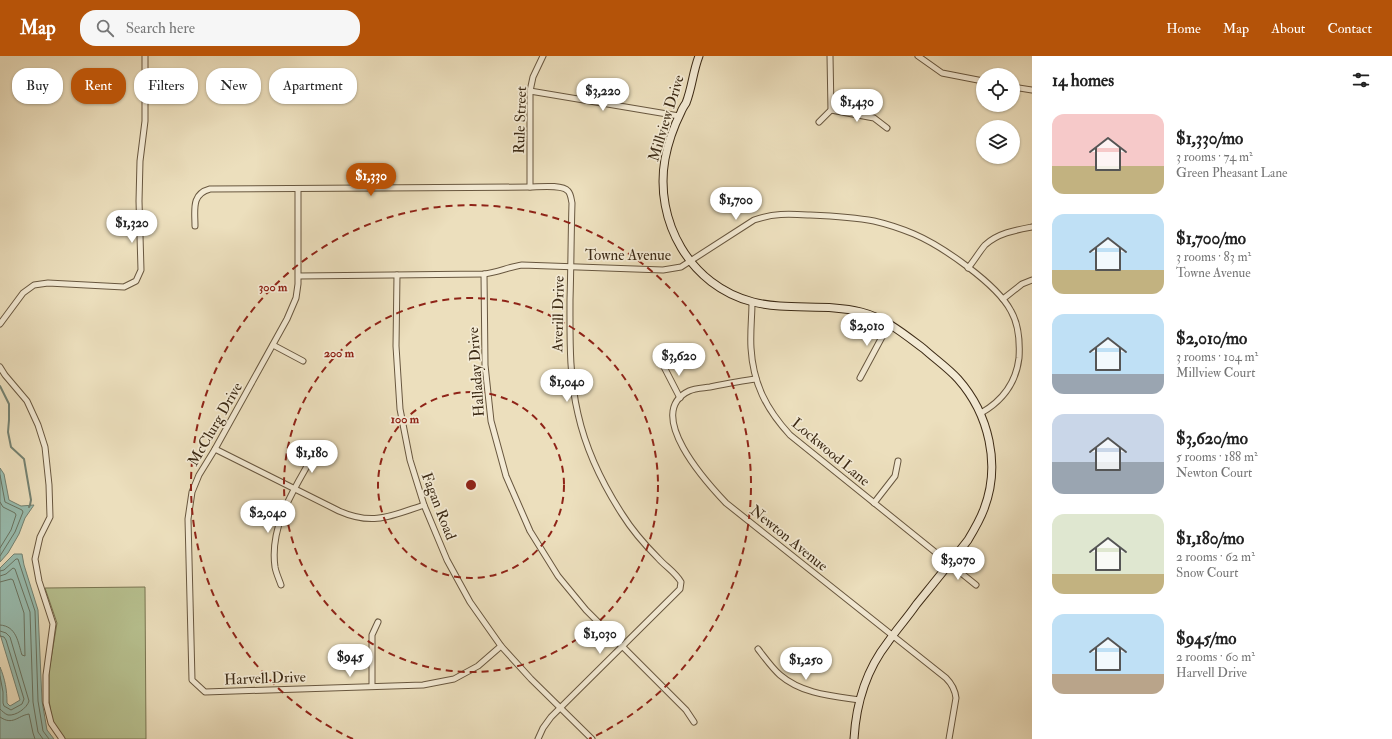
<!DOCTYPE html>
<html lang="en">
<head>
<meta charset="utf-8">
<style>
	:root { --surface:#fff; --page:#f6f6f6; --text:#222; --muted:#767676; --accent:#b45309 }
	body { margin:0; font-family:"IM FELL Double Pica",serif; background:var(--page); color:var(--text); height:100vh; display:flex; flex-direction:column; font-size:15px; white-space:nowrap }
	* { box-sizing:border-box; margin:0 }
	p { font-size:13px; color:var(--muted) }
	.icon { flex:none; width:22px; height:22px; fill:none; stroke:currentColor; stroke-width:2; stroke-linecap:round; stroke-linejoin:round }
	.map { position:relative; flex:1; overflow:hidden }
	.drawer { display:flex; flex-direction:column; background:var(--surface); width:360px }
	.drawer>* { flex:none }
	.hud { position:absolute; left:12px; top:12px; width:380px; height:36px; display:flex; gap:8px }
	.tools { position:absolute; left:976px; top:12px; display:grid; gap:8px }
	.tools a { display:grid; place-items:center; width:44px; height:44px; border-radius:50%; background:var(--surface); box-shadow:0 1px 3px #0004; font-size:20px }
	.price { position:absolute; translate:-50% -34px; padding:0 9px; border-radius:14px; background:#fff; color:#222; font-size:13px; line-height:26px; filter:drop-shadow(0 1px 2px #0008) }
	.price::after { content:''; position:absolute; left:50%; top:24px; width:12px; height:9px; margin-left:-6px; background:inherit; clip-path:polygon(0 0,100% 0,50% 100%) }
	.price.on { background:var(--accent); color:#fff }
	ul { padding:0; list-style:none }
	li { display:flex; align-items:center; gap:12px; height:100px; padding:0 20px }
	li span { display:grid; place-items:center; flex:none; width:112px; height:80px; border-radius:12px; color:#555 }
	li>.icon { margin-inline-start:auto }
	span .icon { width:48px; height:48px; fill:#fffc; stroke-width:1 }
	li b { font-size:17px }
	h2 { display:flex; justify-content:space-between; align-items:center; height:48px; padding:0 20px; font-size:17px }
	.tag { padding:0 14px; border-radius:16px; background:var(--surface); box-shadow:0 1px 3px #0004; font-size:14px; line-height:36px }
	.tag.on { background:var(--accent); color:#fff }
	header { display:flex; align-items:center; gap:24px; box-sizing:border-box; height:56px; padding:0 20px; background:var(--accent); color:#fff }
	header strong { font-size:19px }
	nav { display:flex; gap:22px; margin-inline-start:auto; font-size:14px }
	.search { width:280px; height:36px; background:var(--page); display:flex; align-items:center; gap:10px; box-sizing:border-box; padding:0 14px; border-radius:16px; color:var(--muted); font-size:15px }
	main { display:flex; flex:1; min-height:0 }
	.map>svg:first-child { display:block }
</style>
</head>
<body>
<header>
<strong>Map</strong>
<div class="search"><svg class="icon" aria-label="search" viewBox="0 0 24 24"><circle cx="10" cy="10" r="6"/><path d="M15 15l6 6"/></svg>Search here</div>
<nav><a>Home</a><a>Map</a><a>About</a><a>Contact</a></nav>
</header>
<main>
<div class="map">
<svg width="1032" height="683" viewBox="0 0 1032 683">
	<rect width="100%" height="100%" fill="#ecdfbd"/>
	<filter id="stains"><feTurbulence type="fractalNoise" baseFrequency=".005" numOctaves="4"/><feColorMatrix values="0 0 0 0 .2 0 0 0 0 .09 0 0 0 0 .02 0 0 0 .5 -.17"/></filter>
	<radialGradient id="worn" r=".72"><stop offset=".6" stop-color="#630" stop-opacity="0"/><stop offset="1" stop-color="#630" stop-opacity=".3"/></radialGradient>
	<polygon fill="#b8c291" stroke="#7a7653" points="145,531 146,683 65,683 52,664 49,644 49,615 57,567 45,532"/>
	<g fill="#99bdb0" stroke="#748272">
		<polygon points="0,412 4,418 9,444 21,450 34,449 25,462 19,478 8,497 0,506"/>
		<path d="M14,498H22L24,509L38,554L42,645L47,674L54,683H0V611C5,623 7,634 7,647L10,650L20,644L0,578V512Z"/>
	</g>
	<g fill="none" stroke-linecap="round" stroke-linejoin="round">
		<g stroke="#6a7462" stroke-width="1">
			<polyline points="0,419 5,446 22,454 23,456 15,476 0,500"/>
			<polyline points="0,446 3,451 15,457 16,459 11,474 0,492"/>
			<polyline points="0,515 4,514 16,503 18,503 35,555 38,645 43,675 49,683"/>
			<polyline points="0,520 6,518 13,512 15,513 30,556 33,646 38,676 43,683"/>
			<path d="M0,526L11,523L13,524L24,557L25,600L22,599C18,587 17,570 0,569"/>
			<path d="M0,575L6,577L10,581L29,645C27,652 16,660 8,659C5,658 2,655 0,653"/>
			<polyline points="0,580 4,581 6,584 24,643 22,648 11,654 4,650 3,647 3,636 0,620"/>
			<path d="M0,661C13,670 17,660 29,658L33,677L35,683"/>
		</g>
		<polyline stroke="#748272" stroke-width="2" points="0,330 9,348 9,364 8,376 11,391 24,403 31,444 30,449 29,451"/>
		<defs>
			<g id="street">
				<polyline points="918,0 942,17 983,25"/>
				<polyline points="1013,31 1032,34"/>
				<polyline points="530,35 679,60"/>
				<polyline points="831,54 874,62 887,72"/>
				<polyline points="819,66 831,54 830,0"/>
				<polyline points="530,131 530,35 533,21 543,0"/>
				<polyline points="298,133 298,228 296,242 287,263 215,393 199,419 192,436 188,463 192,624 205,636 423,629 454,623 478,610 501,590"/>
				<path d="M195,170C195,154 191,138 210,133L530,131C538,131 562,128 568,135C571,138 571,143 572,147C571,180 571,212 570,244C570,283 569,320 578,358C586,394 602,427 622,458C632,474 645,489 658,502C666,511 675,516 681,526L680,533L674,539L551,661L543,672L538,683"/>
				<path d="M968,212C974,205 979,196 985,189C998,177 1016,174 1032,171"/>
				<polyline points="484,218 485,309 491,365 506,420 530,475 558,520 586,554 686,654 694,666"/>
				<polyline points="397,219 396,290 400,353 410,404 424,449 447,504 470,546 501,590 531,623 592,683"/>
				<path d="M299,220L484,218C498,216 509,211 522,209L663,214L681,211L754,164C774,157 789,158 810,159C832,160 853,161 874,165C887,168 902,173 914,178C942,190 997,228 1011,255C1019,269 1020,286 1019,302C1016,327 1002,345 981,357"/>
				<polyline points="1003,243 1022,228 1032,224"/>
				<path d="M752,246C752,261 750,276 751,292C753,327 766,353 790,379L976,529"/>
				<polyline points="0,268 23,237 34,229 48,227 124,231 136,225 141,214 139,145 140,105 145,65 145,0"/>
				<polyline points="273,289 303,305"/>
				<polyline points="663,309 680,342"/>
				<polyline points="0,311 5,319 27,345 38,369 45,391 49,429 50,461 40,481 35,503 39,525 53,568 46,619 46,647 51,667 62,683"/>
				<polyline points="860,322 889,268"/>
				<path d="M756,323C740,325 725,328 710,331C704,332 695,332 689,335C643,357 707,427 726,447L946,622C952,628 955,633 956,642L949,683"/>
				<path d="M215,393L339,455C373,470 391,460 424,449"/>
				<polyline points="874,447 895,420 898,405"/>
				<path d="M281,529C279,523 276,517 275,511C269,468 296,431 315,396"/>
				<path d="M758,593C765,602 772,612 780,619C802,638 832,640 860,644"/>
				<polyline points="372,630 372,579 378,566"/>
			</g>
			<path id="secondary" d="M699,0C693,15 692,32 686,47C684,50 682,53 681,56C674,70 668,87 665,103C654,165 690,230 753,246C788,255 826,247 861,256C885,262 904,278 924,293C935,303 948,312 958,323C989,358 1001,409 984,453C980,464 974,474 968,484C951,506 933,528 916,549C907,562 897,573 888,586C867,613 856,648 854,683"/>
		</defs>
		<use href="#street" stroke="#68573f" stroke-width="7"/>
		<use href="#secondary" stroke="#3c2a15" stroke-width="9"/>
		<use href="#street" stroke="#f3ead4" stroke-width="5"/>
		<use href="#secondary" stroke="#f3ead4" stroke-width="7"/>
	</g>
	<g fill="none" stroke="#8f2418" stroke-width="2" stroke-dasharray="7 5">
		<circle cx="471" cy="429" r="93"/>
		<circle cx="471" cy="429" r="187"/>
		<path d="M353 683A280 280 0 1 1 589 683"/>
	</g>
	<g text-anchor="middle" stroke-width="3.5" stroke-linejoin="round" paint-order="stroke">
		<g font-size="15" fill="#3c2a15" stroke="#f3ead4">
			<text transform="translate(666 62) rotate(-73)" y="5">Millview Drive</text>
			<text transform="translate(520 64) rotate(-88)" y="5">Rule Street</text>
			<text x="628" y="204">Towne Avenue</text>
			<text transform="translate(558 258) rotate(-89)" y="5">Averill Drive</text>
			<text transform="translate(476 316) rotate(-94)" y="5">Halladay Drive</text>
			<text transform="translate(215 368) rotate(-60)" y="5">McClurg Drive</text>
			<text transform="translate(831 396) rotate(40)" y="5">Lockwood Lane</text>
			<text transform="translate(439 450) rotate(69)" y="5">Fagan Road</text>
			<text transform="translate(789 482) rotate(39)" y="5">Newton Avenue</text>
			<text transform="translate(265 622) rotate(-2)" y="5">Harvell Drive</text>
		</g>
	</g>
	<circle cx="471" cy="429" r="6" fill="#8f2418" stroke="#f3ead4" stroke-width="2"/>
	<g font-size="12" text-anchor="middle" font-weight="bold" fill="#8f2418" stroke="#f3ead4" stroke-width="3.5" stroke-linejoin="round" paint-order="stroke">
		<text x="273" y="235">300 m</text>
		<text x="339" y="301">200 m</text>
		<text x="405" y="367">100 m</text>
	</g>
	<rect width="100%" height="100%" filter="url(#stains)"/>
	<rect width="100%" height="100%" fill="url(#worn)"/>
</svg>
<div class="tools">
<a><svg class="icon" aria-label="locate" viewBox="0 0 24 24"><circle cx="12" cy="12" r="6"/><path d="M12 2v4M12 18v4M2 12h4M18 12h4"/></svg></a>
<a><svg class="icon" aria-label="layers" viewBox="0 0 24 24"><path d="M12 4l9 5-9 5-9-5zM3 14l9 5 9-5"/></svg></a>
</div>
<b class="price" style="left:603px;top:56px">$3,220</b>
<b class="price" style="left:857px;top:67px">$1,430</b>
<b class="price on" style="left:371px;top:141px">$1,330</b>
<b class="price" style="left:736px;top:165px">$1,700</b>
<b class="price" style="left:132px;top:188px">$1,320</b>
<b class="price" style="left:867px;top:291px">$2,010</b>
<b class="price" style="left:679px;top:321px">$3,620</b>
<b class="price" style="left:567px;top:347px">$1,040</b>
<b class="price" style="left:312px;top:418px">$1,180</b>
<b class="price" style="left:268px;top:478px">$2,040</b>
<b class="price" style="left:958px;top:525px">$3,070</b>
<b class="price" style="left:600px;top:599px">$1,030</b>
<b class="price" style="left:350px;top:622px">$945</b>
<b class="price" style="left:806px;top:625px">$1,250</b>
<div class="hud">
<a class="tag">Buy</a>
<a class="tag on">Rent</a>
<a class="tag">Filters</a>
<a class="tag">New</a>
<a class="tag">Apartment</a>
</div>
</div>
<section class="drawer">
<h2>14 homes<svg class="icon" aria-label="filters" viewBox="0 0 24 24"><path d="M4 7h16M4 17h16"/><circle cx="9" cy="7" r="2"/><circle cx="15" cy="17" r="2"/></svg></h2>
<ul>
<li><span style="background:linear-gradient(#f6c9c9 65%,#c2b280 0)"><svg class="icon" aria-label="home" viewBox="0 0 24 24"><path d="M3 11l9-7 9 7M6 9v11h12V9"/></svg></span><div><b>$1,330/mo</b><p>3 rooms · 74 m²</p><p>Green Pheasant Lane</p></div></li>
<li><span style="background:linear-gradient(#bfe0f5 70%,#c2b280 0)"><svg class="icon" aria-label="home" viewBox="0 0 24 24"><path d="M3 11l9-7 9 7M6 9v11h12V9"/></svg></span><div><b>$1,700/mo</b><p>3 rooms · 83 m²</p><p>Towne Avenue</p></div></li>
<li><span style="background:linear-gradient(#bfe0f5 75%,#9aa5b1 0)"><svg class="icon" aria-label="home" viewBox="0 0 24 24"><path d="M3 11l9-7 9 7M6 9v11h12V9"/></svg></span><div><b>$2,010/mo</b><p>3 rooms · 104 m²</p><p>Millview Court</p></div></li>
<li><span style="background:linear-gradient(#c9d6e8 60%,#9aa5b1 0)"><svg class="icon" aria-label="home" viewBox="0 0 24 24"><path d="M3 11l9-7 9 7M6 9v11h12V9"/></svg></span><div><b>$3,620/mo</b><p>5 rooms · 188 m²</p><p>Newton Court</p></div></li>
<li><span style="background:linear-gradient(#dfe7d0 75%,#c2b280 0)"><svg class="icon" aria-label="home" viewBox="0 0 24 24"><path d="M3 11l9-7 9 7M6 9v11h12V9"/></svg></span><div><b>$1,180/mo</b><p>2 rooms · 62 m²</p><p>Snow Court</p></div></li>
<li><span style="background:linear-gradient(#bfe0f5 75%,#b9a48a 0)"><svg class="icon" aria-label="home" viewBox="0 0 24 24"><path d="M3 11l9-7 9 7M6 9v11h12V9"/></svg></span><div><b>$945/mo</b><p>2 rooms · 60 m²</p><p>Harvell Drive</p></div></li>
</ul>
</section>
</main>
</body>
</html>
